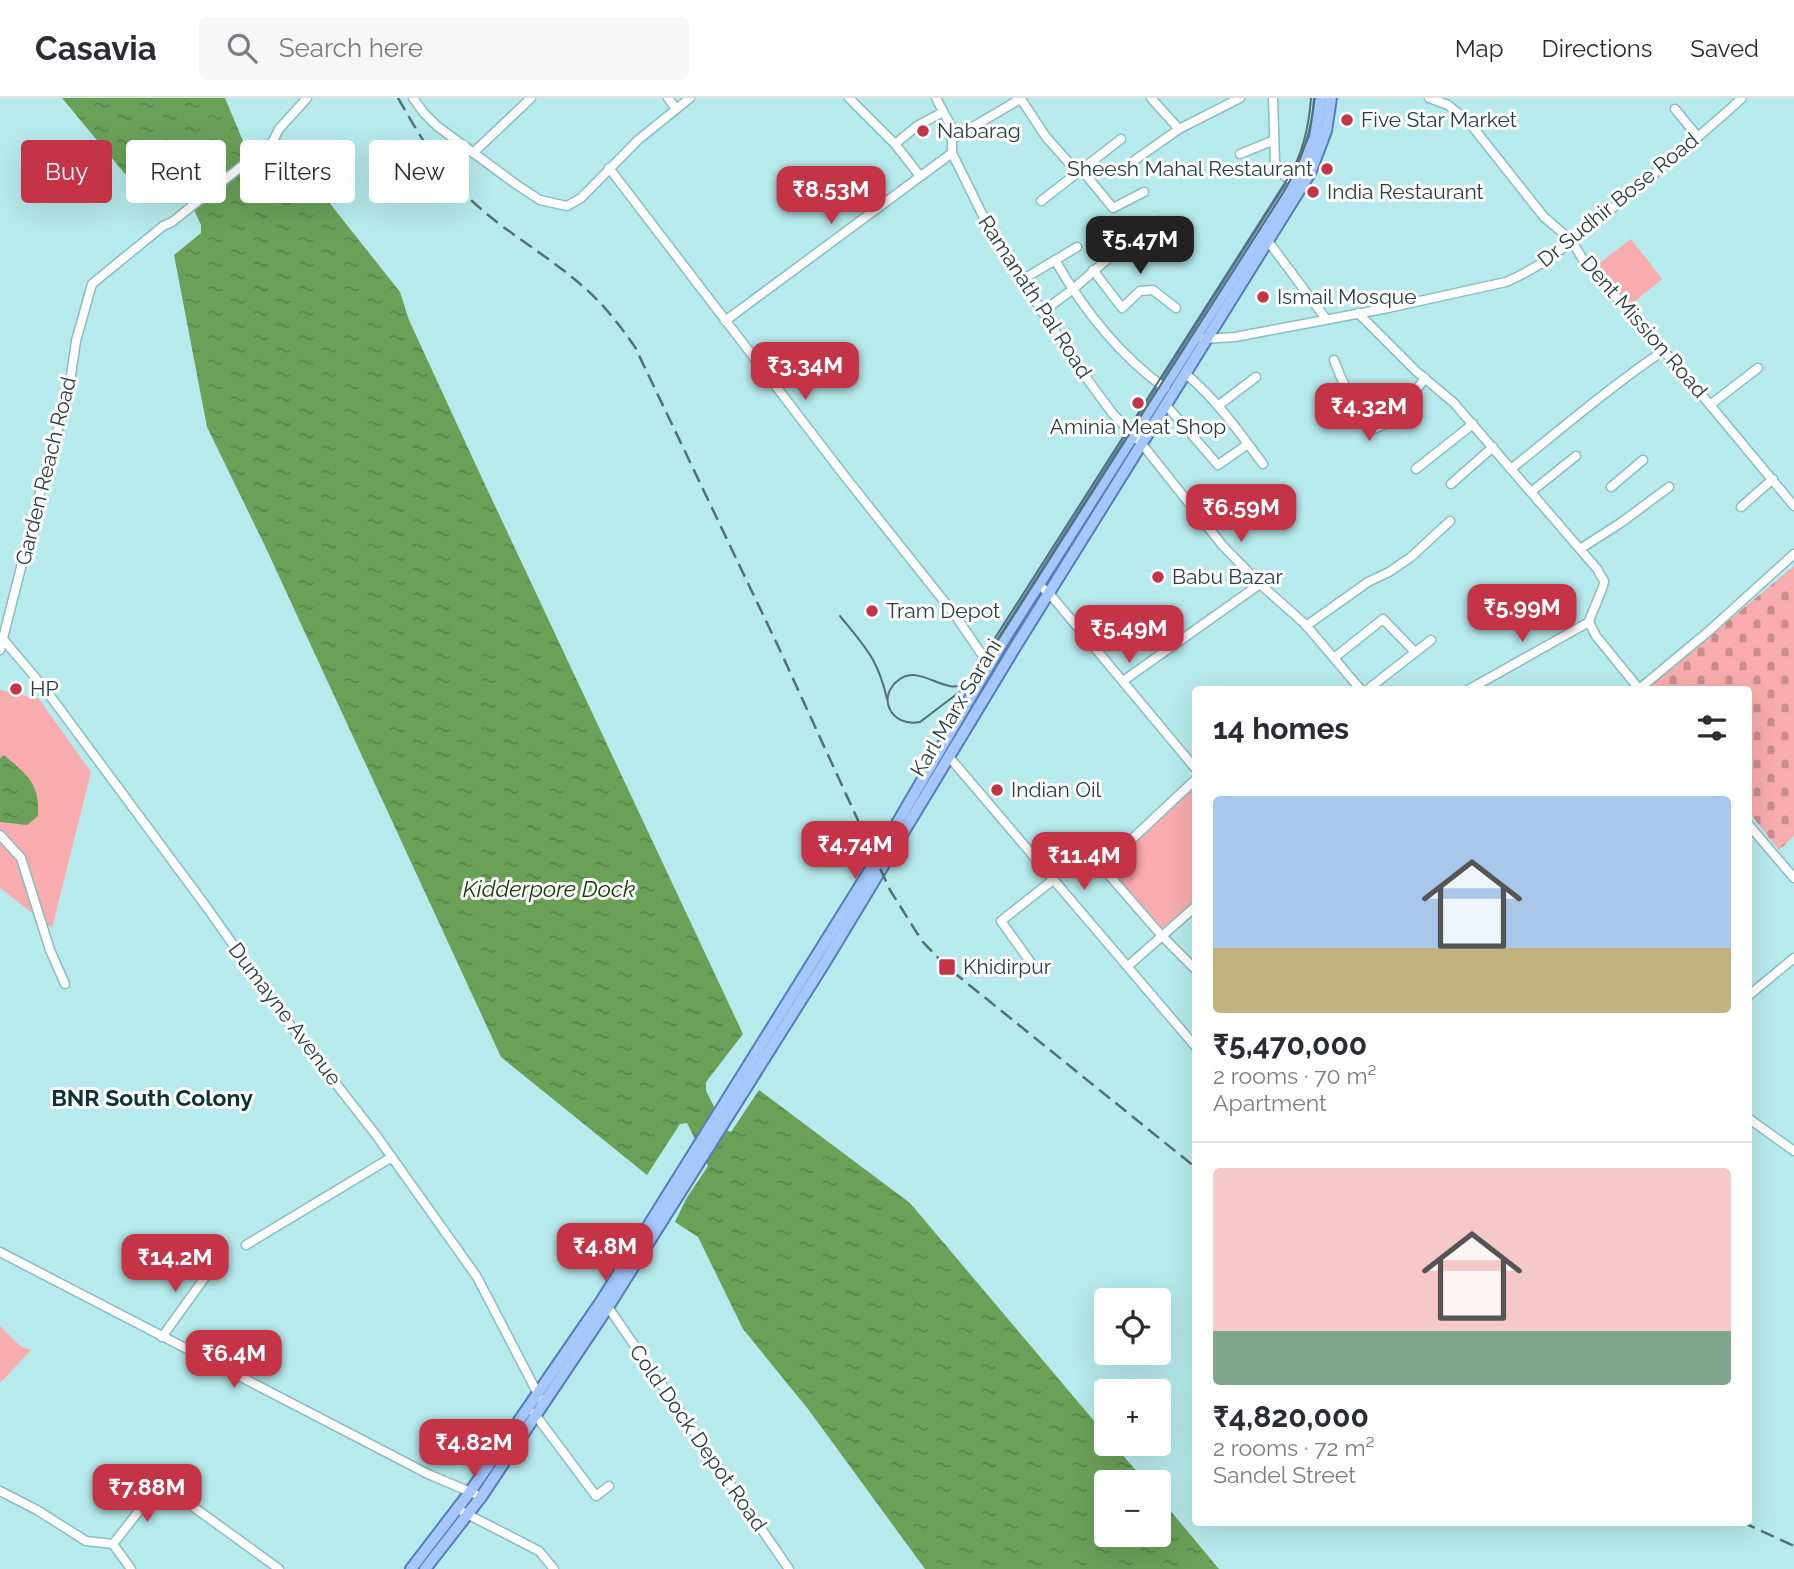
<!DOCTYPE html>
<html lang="en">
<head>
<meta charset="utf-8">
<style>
	:root { --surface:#fff; --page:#f7f7f7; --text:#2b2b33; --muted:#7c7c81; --line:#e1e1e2; --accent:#c43446 }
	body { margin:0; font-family:Raleway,sans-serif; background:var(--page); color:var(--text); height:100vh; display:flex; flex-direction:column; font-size:26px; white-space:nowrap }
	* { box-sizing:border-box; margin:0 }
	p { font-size:23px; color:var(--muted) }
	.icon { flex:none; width:38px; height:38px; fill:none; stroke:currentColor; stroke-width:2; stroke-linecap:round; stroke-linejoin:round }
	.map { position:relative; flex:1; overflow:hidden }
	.sheet { position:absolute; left:1192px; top:588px; width:560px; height:840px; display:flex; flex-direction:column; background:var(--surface); border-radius:7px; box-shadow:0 7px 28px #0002 }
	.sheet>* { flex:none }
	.hud { position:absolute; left:21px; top:42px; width:665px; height:63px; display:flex; gap:14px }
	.fabs { position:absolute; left:1094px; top:1190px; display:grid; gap:14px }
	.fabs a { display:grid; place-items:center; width:77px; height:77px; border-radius:7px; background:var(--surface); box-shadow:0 7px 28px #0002; font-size:35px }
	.price { position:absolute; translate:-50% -60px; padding:0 16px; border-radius:14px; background:var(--accent); color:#fff; font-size:23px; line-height:46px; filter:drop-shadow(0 2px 4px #0008) }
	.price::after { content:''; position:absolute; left:50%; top:42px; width:21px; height:16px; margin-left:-10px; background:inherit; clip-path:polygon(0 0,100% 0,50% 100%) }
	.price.on { background:#222; color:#fff }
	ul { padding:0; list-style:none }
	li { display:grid; align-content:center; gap:14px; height:371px; padding:0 21px }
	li+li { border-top:2px solid var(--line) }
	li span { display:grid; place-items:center; height:217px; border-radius:7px; color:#555 }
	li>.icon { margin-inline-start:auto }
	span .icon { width:126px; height:126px; fill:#fffc; stroke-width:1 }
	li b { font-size:30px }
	h2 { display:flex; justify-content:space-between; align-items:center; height:84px; padding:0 21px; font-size:30px }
	.pill { padding:0 24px; border-radius:7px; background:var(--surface); box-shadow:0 7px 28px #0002; font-size:24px; line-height:63px }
	.pill.on { background:var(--accent); color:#fff }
	header { display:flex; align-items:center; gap:42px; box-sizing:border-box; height:98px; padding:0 35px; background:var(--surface); border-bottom:2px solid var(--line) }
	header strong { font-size:33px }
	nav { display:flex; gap:38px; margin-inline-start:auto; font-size:24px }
	.search { width:490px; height:63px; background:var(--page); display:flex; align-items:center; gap:18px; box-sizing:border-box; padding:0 24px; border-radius:7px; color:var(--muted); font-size:26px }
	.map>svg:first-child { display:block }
</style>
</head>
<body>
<header>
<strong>Casavia</strong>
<div class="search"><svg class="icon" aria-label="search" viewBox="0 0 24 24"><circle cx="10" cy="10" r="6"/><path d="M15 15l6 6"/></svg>Search here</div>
<nav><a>Map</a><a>Directions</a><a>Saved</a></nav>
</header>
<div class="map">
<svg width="1794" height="1471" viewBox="0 0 1794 1471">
	<defs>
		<pattern id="cemetery-stones" width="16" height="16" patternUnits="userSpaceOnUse" patternTransform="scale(1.75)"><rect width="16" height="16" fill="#f8acad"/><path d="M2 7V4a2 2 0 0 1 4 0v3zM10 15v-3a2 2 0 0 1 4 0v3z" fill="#c98d8e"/></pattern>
		<pattern id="water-ripples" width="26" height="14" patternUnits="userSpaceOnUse" patternTransform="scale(1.75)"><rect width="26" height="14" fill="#6aa159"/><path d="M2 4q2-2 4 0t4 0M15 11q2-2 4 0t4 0" fill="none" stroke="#57854b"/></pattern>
	</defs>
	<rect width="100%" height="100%" fill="#b6eaec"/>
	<polygon fill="url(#cemetery-stones)" points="1794,468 1794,738 1779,752 1748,713 1748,592 1646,591"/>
	<g fill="#f8acad">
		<polygon points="1631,141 1662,181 1628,209 1596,168"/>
		<polygon points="0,592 39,601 91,674 52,830 0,790"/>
		<polygon points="1195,686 1195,805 1161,833 1106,769"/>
		<polygon points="0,1228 20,1248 31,1252 0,1285"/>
	</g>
	<g fill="url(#water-ripples)">
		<polygon points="62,0 225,0 248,55 261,75 270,77 283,68 301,73 320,93 400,194 409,222 473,361 743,936 706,984 706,993 726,1032 731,1034 759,992 910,1105 1106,1337 1106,1346 1113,1346 1146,1384 1106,1384 1106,1437 1158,1437 1159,1399 1219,1471 925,1471 808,1311 743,1231 698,1139 675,1124 686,1101 708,1068 687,1025 680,1026 647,1077 501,959 265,448 207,329 174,157 201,135 201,127 166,51 158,51 125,76"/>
		<path d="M4,657C27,677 40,685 38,718L27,727L0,724V660Z"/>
	</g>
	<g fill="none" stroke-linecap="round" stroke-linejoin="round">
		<defs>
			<g id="minor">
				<polyline points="413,0 424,15 437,28 517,87 540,102 567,108 581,100 638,42 690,0"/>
				<polyline points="668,0 676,11"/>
				<polyline points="849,0 895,46 920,78"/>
				<polyline points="936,0 952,30 952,55 989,130 1076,266 1113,316 1142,346 1223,448 1260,486 1305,526 1361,592"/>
				<polyline points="1151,0 1179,31"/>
				<polyline points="1273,0 1275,64 1282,76 1296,86"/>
				<polyline points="1429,0 1448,7 1468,23 1544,119 1572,143 1582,160 1691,284 1794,408"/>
				<polyline points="1021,1 1046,39 1077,74"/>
				<polyline points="1675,11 1698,39"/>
				<polyline points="952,41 1022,0"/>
				<polyline points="895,46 917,28 943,14"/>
				<polyline points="473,55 531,0"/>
				<polyline points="1240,56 1272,43"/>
				<polyline points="1135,62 1179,31 1240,0"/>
				<polyline points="609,70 843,376 955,517 980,554"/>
				<polyline points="1081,71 1113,110 1144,94"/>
				<polyline points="1041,103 1121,41"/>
				<polyline points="1265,139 1326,221"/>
				<path d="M1055,162C1083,211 1119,257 1165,290"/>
				<polyline points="1093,172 1122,210 1140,193 1153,192 1176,210"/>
				<polyline points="1022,182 1077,149"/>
				<polyline points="1042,214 1072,192 1143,130 1158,123"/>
				<path d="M1358,215L1416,273L1454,305L1598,472C1598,474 1604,482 1604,483C1605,488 1591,515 1589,524L1596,538L1640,592"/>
				<polyline points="725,223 952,55"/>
				<path d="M1203,241L1235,239L1388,210L1506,184C1549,166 1584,133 1620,104C1661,70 1703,36 1742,0"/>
				<path d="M1334,262C1343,288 1356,310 1373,331L1386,326L1391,313L1414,295L1425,280"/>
				<path d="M1186,276C1217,302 1239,334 1263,366"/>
				<polyline points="1166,307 1218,367 1248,346"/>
				<polyline points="1219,307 1256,279"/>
				<polyline points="1710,307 1758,270"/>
				<polyline points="1416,371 1473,326"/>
				<path d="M1511,371C1561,331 1610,289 1663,253"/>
				<polyline points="1451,386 1493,349"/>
				<polyline points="1611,389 1643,362"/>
				<polyline points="1531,394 1576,358"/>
				<polyline points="1741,409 1773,381"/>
				<polyline points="1580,451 1622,424 1669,389"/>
				<polyline points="1039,487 1049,495 1195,670"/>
				<polyline points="1306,528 1368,484 1389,474 1411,459 1450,423"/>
				<polyline points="3,541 45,591 208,811 280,914 376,1037 477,1179 540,1300"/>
				<polyline points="0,552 50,355 67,304 76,243 92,186 163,128 172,124 273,43 279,31 307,0"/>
				<polyline points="1334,560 1383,521 1414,553"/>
				<polyline points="1123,583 1260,486"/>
				<polyline points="1367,592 1431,542"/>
				<polyline points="1468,592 1589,524"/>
				<polyline points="1638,592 1710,532 1794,456"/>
				<polyline points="950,660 1195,948"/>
				<polyline points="1195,682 1102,769 1161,837 1195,871"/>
				<polyline points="1748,726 1794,780"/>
				<polyline points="0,737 21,760 50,852 65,886"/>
				<polyline points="1128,868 1195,809"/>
				<polyline points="1036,872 1001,823 1053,782"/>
				<polyline points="1748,898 1794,860"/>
				<polyline points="1748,1020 1794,1053"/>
				<polyline points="246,1147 392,1059"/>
				<polyline points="0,1154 428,1376 475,1396"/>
				<polyline points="608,1209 789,1471"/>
				<polyline points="162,1239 211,1171"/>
				<polyline points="534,1315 596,1398 609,1388"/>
				<polyline points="171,1378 177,1397 279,1471"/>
				<polyline points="0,1393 37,1412 86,1443 113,1446 131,1471"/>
				<polyline points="463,1414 539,1453 554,1471"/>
				<polyline points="113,1446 146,1404 155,1399 177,1397"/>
			</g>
			<g id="major">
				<polyline points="411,1471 470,1394 602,1202 867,777 1005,540 1294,84 1315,40 1321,0"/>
				<polyline points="425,1471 481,1399 608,1209 825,864 1014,551 1310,75 1326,33 1331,0"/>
			</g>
		</defs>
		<use href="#minor" stroke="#8abdbf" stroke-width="11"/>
		<use href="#major" stroke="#537fb7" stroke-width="14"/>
		<use href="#minor" stroke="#fff" stroke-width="8"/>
		<use href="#major" stroke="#a6c7fb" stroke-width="10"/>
		<g stroke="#537173" stroke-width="2">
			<path d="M1311,0C1309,28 1303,56 1288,80L967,584C946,600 922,566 900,581C875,598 891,630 920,624L970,586L1283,95C1301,65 1312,35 1314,0"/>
			<path d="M840,518C865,549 878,561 887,601"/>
		</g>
		<g stroke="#537173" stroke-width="2.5" stroke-dasharray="14 7" stroke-linecap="butt">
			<path d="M398,0C418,35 439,71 469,100C505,135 550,158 587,192C605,208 621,229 635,249L778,548L890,792L922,843L947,869L1195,1069"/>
			<polyline points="1742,1424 1794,1448"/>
		</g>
		<defs>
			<polyline id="minor-bridge" points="980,554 987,563"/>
		</defs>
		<use href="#minor-bridge" stroke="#8abdbf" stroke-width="11" stroke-linecap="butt"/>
		<use href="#minor-bridge" stroke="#fff" stroke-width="8"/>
	</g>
	<g fill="#c43446" stroke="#fff" stroke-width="2.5">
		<circle cx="1347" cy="22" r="7"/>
		<circle cx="923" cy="33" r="7"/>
		<circle cx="1327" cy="71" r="7"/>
		<circle cx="1313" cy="94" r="7"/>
		<circle cx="1263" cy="199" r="7"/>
		<circle cx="1138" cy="305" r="7"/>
		<circle cx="1158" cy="479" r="7"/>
		<circle cx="872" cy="513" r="7"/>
		<circle cx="16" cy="591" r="7"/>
		<circle cx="997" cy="692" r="7"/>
		<rect x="938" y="860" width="18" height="18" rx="3.5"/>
	</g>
	<g text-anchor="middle" stroke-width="6" stroke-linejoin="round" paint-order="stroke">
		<g font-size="21" fill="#293e3f" stroke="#fff" text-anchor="start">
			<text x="1361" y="29">Five Star Market</text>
			<text x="937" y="40">Nabarag</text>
			<text x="1313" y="78" text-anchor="end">Sheesh Mahal Restaurant</text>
			<text x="1327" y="101">India Restaurant</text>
			<text x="1277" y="206">Ismail Mosque</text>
			<text x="1138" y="336" text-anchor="middle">Aminia Meat Shop</text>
			<text x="1172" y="486">Babu Bazar</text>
			<text x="886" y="520">Tram Depot</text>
			<text x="30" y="598">HP</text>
			<text x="1011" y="699">Indian Oil</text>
			<text x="963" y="876">Khidirpur</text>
		</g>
		<g font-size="21" fill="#293e3f" stroke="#fff">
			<text transform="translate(1618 102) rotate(-39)" y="7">Dr Sudhir Bose Road</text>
			<text transform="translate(1035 199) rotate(57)" y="7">Ramanath Pal Road</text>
			<text transform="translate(1644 229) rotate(49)" y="7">Dent Mission Road</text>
			<text transform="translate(46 373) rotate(-76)" y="7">Garden Reach Road</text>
			<text transform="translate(956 610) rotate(-59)" y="7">Karl Marx Sarani</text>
			<text transform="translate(285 916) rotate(53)" y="7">Dumayne Avenue</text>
			<text transform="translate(698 1340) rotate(55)" y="7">Cold Dock Depot Road</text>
		</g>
		<g font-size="23" font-style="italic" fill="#133805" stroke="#fff">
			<text x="549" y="799">Kidderpore Dock</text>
		</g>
		<g font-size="23" font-weight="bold" fill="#0b3334" stroke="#fff">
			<text x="152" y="1008">BNR South Colony</text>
		</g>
	</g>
</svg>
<div class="fabs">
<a><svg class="icon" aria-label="locate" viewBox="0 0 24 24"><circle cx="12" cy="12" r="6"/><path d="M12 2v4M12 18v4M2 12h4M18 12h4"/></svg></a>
<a>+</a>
<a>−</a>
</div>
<b class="price" style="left:831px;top:128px">₹8.53M</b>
<b class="price on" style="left:1140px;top:178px">₹5.47M</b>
<b class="price" style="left:805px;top:304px">₹3.34M</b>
<b class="price" style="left:1369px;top:345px">₹4.32M</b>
<b class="price" style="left:1241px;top:446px">₹6.59M</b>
<b class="price" style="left:1522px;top:546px">₹5.99M</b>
<b class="price" style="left:1129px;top:567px">₹5.49M</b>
<b class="price" style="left:855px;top:783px">₹4.74M</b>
<b class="price" style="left:1084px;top:794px">₹11.4M</b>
<b class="price" style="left:605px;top:1185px">₹4.8M</b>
<b class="price" style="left:175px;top:1196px">₹14.2M</b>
<b class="price" style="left:234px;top:1292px">₹6.4M</b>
<b class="price" style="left:474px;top:1381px">₹4.82M</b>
<b class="price" style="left:147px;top:1426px">₹7.88M</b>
<div class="hud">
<a class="pill on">Buy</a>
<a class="pill">Rent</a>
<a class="pill">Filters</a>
<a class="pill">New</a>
</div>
<section class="sheet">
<h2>14 homes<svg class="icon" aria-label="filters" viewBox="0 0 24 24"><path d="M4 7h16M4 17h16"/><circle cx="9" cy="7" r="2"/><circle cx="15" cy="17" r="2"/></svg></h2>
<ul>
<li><span style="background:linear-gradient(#a9c7e8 70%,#c2b280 0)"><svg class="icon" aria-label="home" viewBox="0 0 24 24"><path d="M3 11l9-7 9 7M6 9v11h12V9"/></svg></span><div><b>₹5,470,000</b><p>2 rooms · 70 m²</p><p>Apartment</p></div></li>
<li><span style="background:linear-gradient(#f6c9c9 75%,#7fa58c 0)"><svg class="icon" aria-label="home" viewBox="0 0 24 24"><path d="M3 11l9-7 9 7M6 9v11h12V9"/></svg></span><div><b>₹4,820,000</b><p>2 rooms · 72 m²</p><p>Sandel Street</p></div></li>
</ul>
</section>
</div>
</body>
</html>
